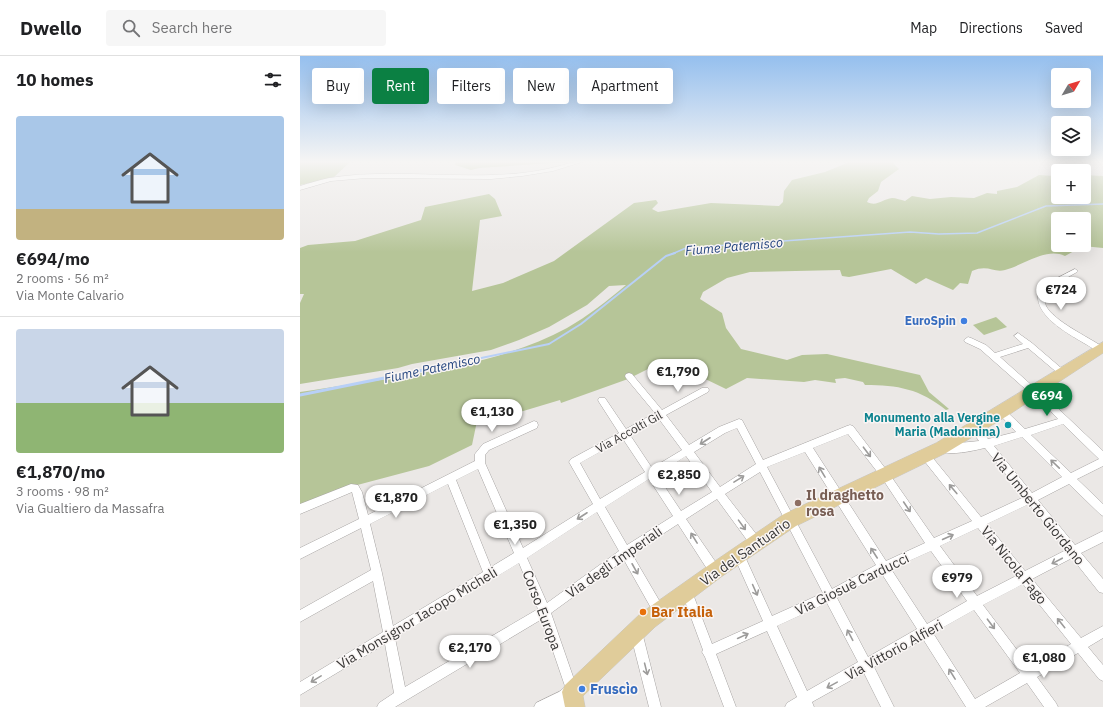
<!DOCTYPE html>
<html lang="en">
<head>
<meta charset="utf-8">
<style>
	:root { --surface:#fff; --page:#f6f6f6; --text:#202124; --muted:#757577; --line:#e0e0e0; --accent:#0b8043 }
	body { margin:0; font-family:"IBM Plex Sans",sans-serif; background:var(--page); color:var(--text); height:100vh; display:flex; flex-direction:column; font-size:15px; white-space:nowrap }
	* { box-sizing:border-box; margin:0 }
	p { font-size:13px; color:var(--muted) }
	.icon { flex:none; width:22px; height:22px; fill:none; stroke:currentColor; stroke-width:2; stroke-linecap:round; stroke-linejoin:round }
	.map { position:relative; flex:1; overflow:hidden }
	.drawer { display:flex; flex-direction:column; background:var(--surface); width:300px }
	.drawer>* { flex:none }
	.hud { position:absolute; left:12px; top:12px; width:380px; height:36px; display:flex; gap:8px }
	.needle { width:26px; rotate:52deg }
	.tools { position:absolute; left:751px; top:12px; display:grid; gap:8px }
	.tools a { display:grid; place-items:center; width:40px; height:40px; border-radius:4px; background:var(--surface); box-shadow:0 4px 16px #0002; font-size:20px }
	.price { position:absolute; translate:-50% -34px; padding:0 9px; border-radius:14px; background:#fff; color:#222; font-size:13px; line-height:26px; filter:drop-shadow(0 1px 2px #0008) }
	.price::after { content:''; position:absolute; left:50%; top:24px; width:12px; height:9px; margin-left:-6px; background:inherit; clip-path:polygon(0 0,100% 0,50% 100%) }
	.price.active { background:var(--accent); color:#fff }
	ul { padding:0; list-style:none }
	li { display:grid; align-content:center; gap:8px; height:212px; padding:0 16px }
	li+li { border-top:1px solid var(--line) }
	li span { display:grid; place-items:center; height:124px; border-radius:4px; color:#555 }
	li>.icon { margin-inline-start:auto }
	span .icon { width:72px; height:72px; fill:#fffc; stroke-width:1 }
	li b { font-size:17px }
	h2 { display:flex; justify-content:space-between; align-items:center; height:48px; padding:0 16px; font-size:17px }
	.pill { padding:0 14px; border-radius:4px; background:var(--surface); box-shadow:0 4px 16px #0002; font-size:14px; line-height:36px }
	.pill.active { background:var(--accent); color:#fff }
	header { display:flex; align-items:center; gap:24px; box-sizing:border-box; height:56px; padding:0 20px; background:var(--surface); border-bottom:1px solid var(--line) }
	header strong { font-size:19px }
	nav { display:flex; gap:22px; margin-inline-start:auto; font-size:14px }
	.search { width:280px; height:36px; background:var(--page); display:flex; align-items:center; gap:10px; box-sizing:border-box; padding:0 14px; border-radius:4px; color:var(--muted); font-size:15px }
	main { display:flex; flex:1; min-height:0 }
	.map>svg:first-child { display:block }
</style>
</head>
<body>
<header>
<strong>Dwello</strong>
<div class="search"><svg class="icon" aria-label="search" viewBox="0 0 24 24"><circle cx="10" cy="10" r="6"/><path d="M15 15l6 6"/></svg>Search here</div>
<nav><a>Map</a><a>Directions</a><a>Saved</a></nav>
</header>
<main>
<section class="drawer">
<h2>10 homes<svg class="icon" aria-label="filters" viewBox="0 0 24 24"><path d="M4 7h16M4 17h16"/><circle cx="9" cy="7" r="2"/><circle cx="15" cy="17" r="2"/></svg></h2>
<ul>
<li><span style="background:linear-gradient(#a9c7e8 75%,#c2b280 0)"><svg class="icon" aria-label="home" viewBox="0 0 24 24"><path d="M3 11l9-7 9 7M6 9v11h12V9"/></svg></span><div><b>€694/mo</b><p>2 rooms · 56 m²</p><p>Via Monte Calvario</p></div></li>
<li><span style="background:linear-gradient(#c9d6e8 60%,#8fb573 0)"><svg class="icon" aria-label="home" viewBox="0 0 24 24"><path d="M3 11l9-7 9 7M6 9v11h12V9"/></svg></span><div><b>€1,870/mo</b><p>3 rooms · 98 m²</p><p>Via Gualtiero da Massafra</p></div></li>
</ul>
</section>
<div class="map">
<svg width="803" height="651" viewBox="0 0 803 651">
	<rect width="100%" height="100%" fill="#ebe8e6"/>
	<g fill="#b6c598" fill-rule="evenodd">
		<polygon points="0,105 51,105 33,122 0,129"/>
		<polygon points="156,105 282,105 179,112 171,114 155,109"/>
		<path d="M552,105H591L599,113L581,126L578,135L569,142L567,146C577,151 583,143 592,142C596,142 601,144 605,145L612,140L630,143L651,141L674,142L687,137L697,138V135L717,131L739,119L754,120L758,116V141H784V119L803,120V192L783,190L765,200C746,191 724,209 705,214C693,217 688,208 672,215L668,228L660,227L653,234L626,222L616,228L591,213L549,221L542,220L540,214L450,216L427,222L403,236L400,243L422,257L426,272L441,293L487,304L502,299L527,298L620,319L629,336L649,353L646,354C620,333 598,329 565,329L563,326L545,322L535,323L536,327L515,324L504,326L447,322L426,333L366,304L328,323L261,347L260,344L220,356L218,362L214,360L212,364L207,356L177,365L172,389L129,410L46,432L0,449V336C84,322 192,313 267,272C288,260 307,245 326,229L309,230L287,249L249,271L219,284L191,294L112,308L98,312L0,328V247L4,238H0V192L8,189L55,185L121,164L125,151L189,138L195,143L202,160L180,164L172,235L203,227L254,205L334,147L356,144L358,147L352,153L358,156L411,147L479,150L483,146L484,135L492,124L525,116ZM758,163H784V189H758Z"/>
		<polygon points="696,261 707,271 684,279 673,269"/>
	</g>
	<g fill="none" stroke-linecap="round" stroke-linejoin="round">
		<polyline stroke="#b8d0f7" stroke-width="1.5" points="372,198 386,192 610,176 639,178 677,177 746,150 803,148"/>
		<polyline stroke="#b8d0f7" stroke-width="2" points="119,315 249,288 281,268 366,200 375,197"/>
		<polyline stroke="#b8d0f7" stroke-width="3" points="0,339 124,314"/>
		<defs>
			<g id="minor">
				<path d="M278,105H285L253,115L222,120L191,123L66,122L31,125L0,134V130C10,127 19,124 29,122C93,112 158,124 222,117C241,115 260,110 278,105Z"/>
				<path d="M775,213L778,215L777,216L745,234C744,239 744,245 746,250C754,265 788,281 803,291V295H797C778,282 727,261 740,231Z"/>
				<polygon points="718,277 732,287 767,317 766,319 760,319 728,292 700,301 737,334 738,336 737,338 731,338 680,293 665,286 664,284 668,281 671,282 686,289 695,297 723,288 714,280"/>
				<path d="M329,317L332,318L362,354L402,332H408L409,334L408,336L366,359L389,389L419,371L439,363L442,364L463,404L547,370L550,369L553,370L588,416L634,482L672,465L622,402L620,399L622,396L625,395L628,396L681,461L724,441L685,392C671,395 652,400 639,395L638,392L639,389L679,385L670,372L671,369C679,367 684,378 688,383L716,376L699,358L698,356L699,354L702,352L705,354L725,373L758,363L740,344L741,342H747L803,395V410L777,423L803,448V460L800,458L769,428L738,444L775,489L803,475V486L781,497L803,523V537L799,536L772,502L732,523L781,582L803,570V582L788,591L803,609V625L799,623L778,597L737,621L756,647L758,651H744L727,627L685,651H666L623,583L574,611L594,651H581L564,617L512,646L514,651H485L487,647L497,641L467,575L416,598L436,651H424L405,601L402,596L403,594L382,537L383,533L387,532L391,533L412,588L463,565L433,498L434,494L438,493L442,494L472,560L523,537L460,416L425,438L460,483L461,487L460,491L456,492L452,491L417,443L386,463L419,511L420,515L419,519L415,520L411,519L378,468L332,498L363,551L365,555L363,559L359,561L355,559L324,504L251,557L278,635L276,639L272,641L268,639L242,563L95,651H77L79,647L94,637L85,588L0,639V626L83,576L73,525L0,566V554L71,514L61,472L0,503V492L59,463L52,436L0,458V448L51,428L58,429L62,436L68,459L175,405V398L183,388L234,365L237,366L238,369L237,372L189,394L185,399V407L223,492L293,448L269,406L271,403L319,377L299,346L298,344L299,342H305L326,373L355,357L326,322L325,320L326,318ZM359,363L382,394L352,412L330,379ZM763,368L799,403L771,417L731,379ZM437,372L456,408L420,431L394,396L425,377ZM548,378L582,422L625,487L586,505L513,392ZM722,381L762,421L732,437L694,390ZM323,383L345,416L300,443L280,407ZM505,396L576,509L532,533L467,411ZM386,400L412,436L381,455L357,419ZM178,413L214,497L191,511L156,424ZM349,423L373,460L327,489L305,451ZM148,428L183,516L93,570L82,517L70,468ZM729,448L766,494L725,515L687,468ZM297,456L319,495L247,547L227,502ZM678,472L716,520L677,540L640,490ZM631,495L667,545L627,568L591,513ZM219,507L238,553L105,631L95,582ZM582,518L617,573L568,601L537,542ZM723,528L771,588L730,611L683,549ZM527,547L558,606L507,635L477,570ZM674,554L720,617L675,643L633,577Z"/>
				<polygon points="336,570 340,572 342,576 361,651 349,651 330,576 332,572"/>
				<polygon points="261,635 265,637 267,641 265,645 254,651 234,651 236,647"/>
			</g>
			<path id="tertiary" d="M272,627L278,630L281,636L278,642L269,651H248C252,641 262,632 272,627Z"/>
			<polygon id="primary" points="803,286 803,297 707,360 646,397 496,470 421,521 355,571 283,640 285,651 265,651 262,636 265,629 341,557 409,509 484,458 636,387"/>
		</defs>
		<use href="#minor" stroke="#a6a3a2" stroke-width="1"/>
		<use href="#tertiary" stroke="#a6a3a2" stroke-width="1"/>
		<use href="#primary" stroke="#c7c7c7" stroke-width="1"/>
		<use href="#minor" fill="#fff" fill-rule="evenodd"/>
		<use href="#tertiary" fill="#fff" fill-rule="evenodd"/>
		<use href="#primary" fill="#e0cc9a" fill-rule="evenodd"/>
	</g>
	<defs><path id="oneway-shaft" d="M-6 0H5M1.5-3L5.5 0L1.5 3" fill="none" stroke-width="1.6" stroke-linecap="round" stroke-linejoin="round"/></defs>
	<g stroke="#9c9b9a">
		<use href="#oneway-shaft" transform="translate(405 385) rotate(147)"/>
		<use href="#oneway-shaft" transform="translate(567 396) rotate(53)"/>
		<use href="#oneway-shaft" transform="translate(755 408) rotate(-136)"/>
		<use href="#oneway-shaft" transform="translate(522 416) rotate(-121)"/>
		<use href="#oneway-shaft" transform="translate(439 423) rotate(-32)"/>
		<use href="#oneway-shaft" transform="translate(653 433) rotate(-130)"/>
		<use href="#oneway-shaft" transform="translate(607 451) rotate(56)"/>
		<use href="#oneway-shaft" transform="translate(282 460) rotate(147)"/>
		<use href="#oneway-shaft" transform="translate(442 469) rotate(54)"/>
		<use href="#oneway-shaft" transform="translate(648 481) rotate(-24)"/>
		<use href="#oneway-shaft" transform="translate(394 482) rotate(-122)"/>
		<use href="#oneway-shaft" transform="translate(574 497) rotate(-123)"/>
		<use href="#oneway-shaft" transform="translate(757 505) rotate(152)"/>
		<use href="#oneway-shaft" transform="translate(335 513) rotate(61)"/>
		<use href="#oneway-shaft" transform="translate(455 534) rotate(66)"/>
		<use href="#oneway-shaft" transform="translate(761 567) rotate(-129)"/>
		<use href="#oneway-shaft" transform="translate(691 568) rotate(53)"/>
		<use href="#oneway-shaft" transform="translate(550 579) rotate(-118)"/>
		<use href="#oneway-shaft" transform="translate(443 580) rotate(-25)"/>
		<use href="#oneway-shaft" transform="translate(346 613) rotate(76)"/>
		<use href="#oneway-shaft" transform="translate(652 618) rotate(-122)"/>
		<use href="#oneway-shaft" transform="translate(16 623) rotate(149)"/>
		<use href="#oneway-shaft" transform="translate(532 629) rotate(151)"/>
	</g>
	<linearGradient id="sky" x2="0" y2="1"><stop stop-color="#95bfee"/><stop offset="0.54" stop-color="#f6f5f4"/><stop offset="1" stop-color="#f6f5f4" stop-opacity="0"/></linearGradient>
	<rect width="803" height="196" fill="url(#sky)"/>
	<g fill="#3f7fe0" stroke="#f9f5f4" stroke-width="1.5">
		<circle cx="664" cy="265" r="4"/>
		<circle cx="282" cy="633" r="4"/>
	</g>
	<circle fill="#0f9aa8" stroke="#f9f5f4" stroke-width="1.5" cx="708" cy="369" r="4"/>
	<circle fill="#8d6e63" stroke="#f9f5f4" stroke-width="1.5" cx="498" cy="447" r="4"/>
	<circle fill="#e8710a" stroke="#f9f5f4" stroke-width="1.5" cx="343" cy="556" r="4"/>
	<g text-anchor="middle" stroke-width="3" stroke-linejoin="round" paint-order="stroke">
		<g font-size="12" font-weight="bold" fill="#366cbe" stroke="#f9f5f4" text-anchor="end">
			<text x="656" y="269">EuroSpin</text>
		</g>
		<g font-size="12" font-weight="bold" fill="#0d838f" stroke="#f9f5f4" text-anchor="end">
			<text x="700" y="366">Monumento alla Vergine<tspan x="700" dy="14">Maria (Madonnina)</tspan></text>
		</g>
		<g font-size="12" fill="#383736" stroke="#f9f5f4">
			<text transform="translate(329 376) rotate(-29)" y="4">Via Accolti Gil</text>
		</g>
		<g font-size="13" font-style="italic" fill="#23447e" stroke="#f9f5f4">
			<text transform="translate(434 190) rotate(-5)" y="5">Fiume Patemisco</text>
			<text transform="translate(132 312) rotate(-12)" y="5">Fiume Patemisco</text>
		</g>
		<g font-size="14" font-weight="bold" fill="#785e54" stroke="#f9f5f4" text-anchor="start">
			<text x="506" y="444">Il draghetto<tspan x="506" dy="16">rosa</tspan></text>
		</g>
		<g font-size="14" fill="#383736" stroke="#f9f5f4">
			<text transform="translate(738 453) rotate(51)" y="5">Via Umberto Giordano</text>
			<text transform="translate(445 496) rotate(-35)" y="5">Via del Santuario</text>
			<text transform="translate(314 506) rotate(-35)" y="5">Via degli Imperiali</text>
			<text transform="translate(714 509) rotate(51)" y="5">Via Nicola Fago</text>
			<text transform="translate(552 528) rotate(-26)" y="5">Via Giosuè Carducci</text>
			<text transform="translate(242 554) rotate(69)" y="5">Corso Europa</text>
			<text transform="translate(117 562) rotate(-31)" y="5">Via Monsignor Iacopo Micheli</text>
			<text transform="translate(594 594) rotate(-29)" y="5">Via Vittorio Alfieri</text>
		</g>
		<g font-size="14" font-weight="bold" fill="#c56008" stroke="#f9f5f4" text-anchor="start">
			<text x="351" y="561">Bar Italia</text>
		</g>
		<g font-size="14" font-weight="bold" fill="#366cbe" stroke="#f9f5f4" text-anchor="start">
			<text x="290" y="638">Fruscìo</text>
		</g>
	</g>
</svg>
<div class="tools">
<a><svg class="needle" viewBox="-14 -14 28 28"><path d="M0-13l5 13h-10z" fill="#e53935"/><path d="M0 13l5-13h-10z" fill="#757577"/></svg></a>
<a><svg class="icon" aria-label="layers" viewBox="0 0 24 24"><path d="M12 4l9 5-9 5-9-5zM3 14l9 5 9-5"/></svg></a>
<a>+</a>
<a>−</a>
</div>
<b class="price" style="left:761px;top:255px">€724</b>
<b class="price" style="left:378px;top:337px">€1,790</b>
<b class="price active" style="left:747px;top:361px">€694</b>
<b class="price" style="left:192px;top:377px">€1,130</b>
<b class="price" style="left:379px;top:440px">€2,850</b>
<b class="price" style="left:96px;top:463px">€1,870</b>
<b class="price" style="left:215px;top:490px">€1,350</b>
<b class="price" style="left:657px;top:543px">€979</b>
<b class="price" style="left:170px;top:613px">€2,170</b>
<b class="price" style="left:744px;top:623px">€1,080</b>
<div class="hud">
<a class="pill">Buy</a>
<a class="pill active">Rent</a>
<a class="pill">Filters</a>
<a class="pill">New</a>
<a class="pill">Apartment</a>
</div>
</div>
</main>
</body>
</html>
